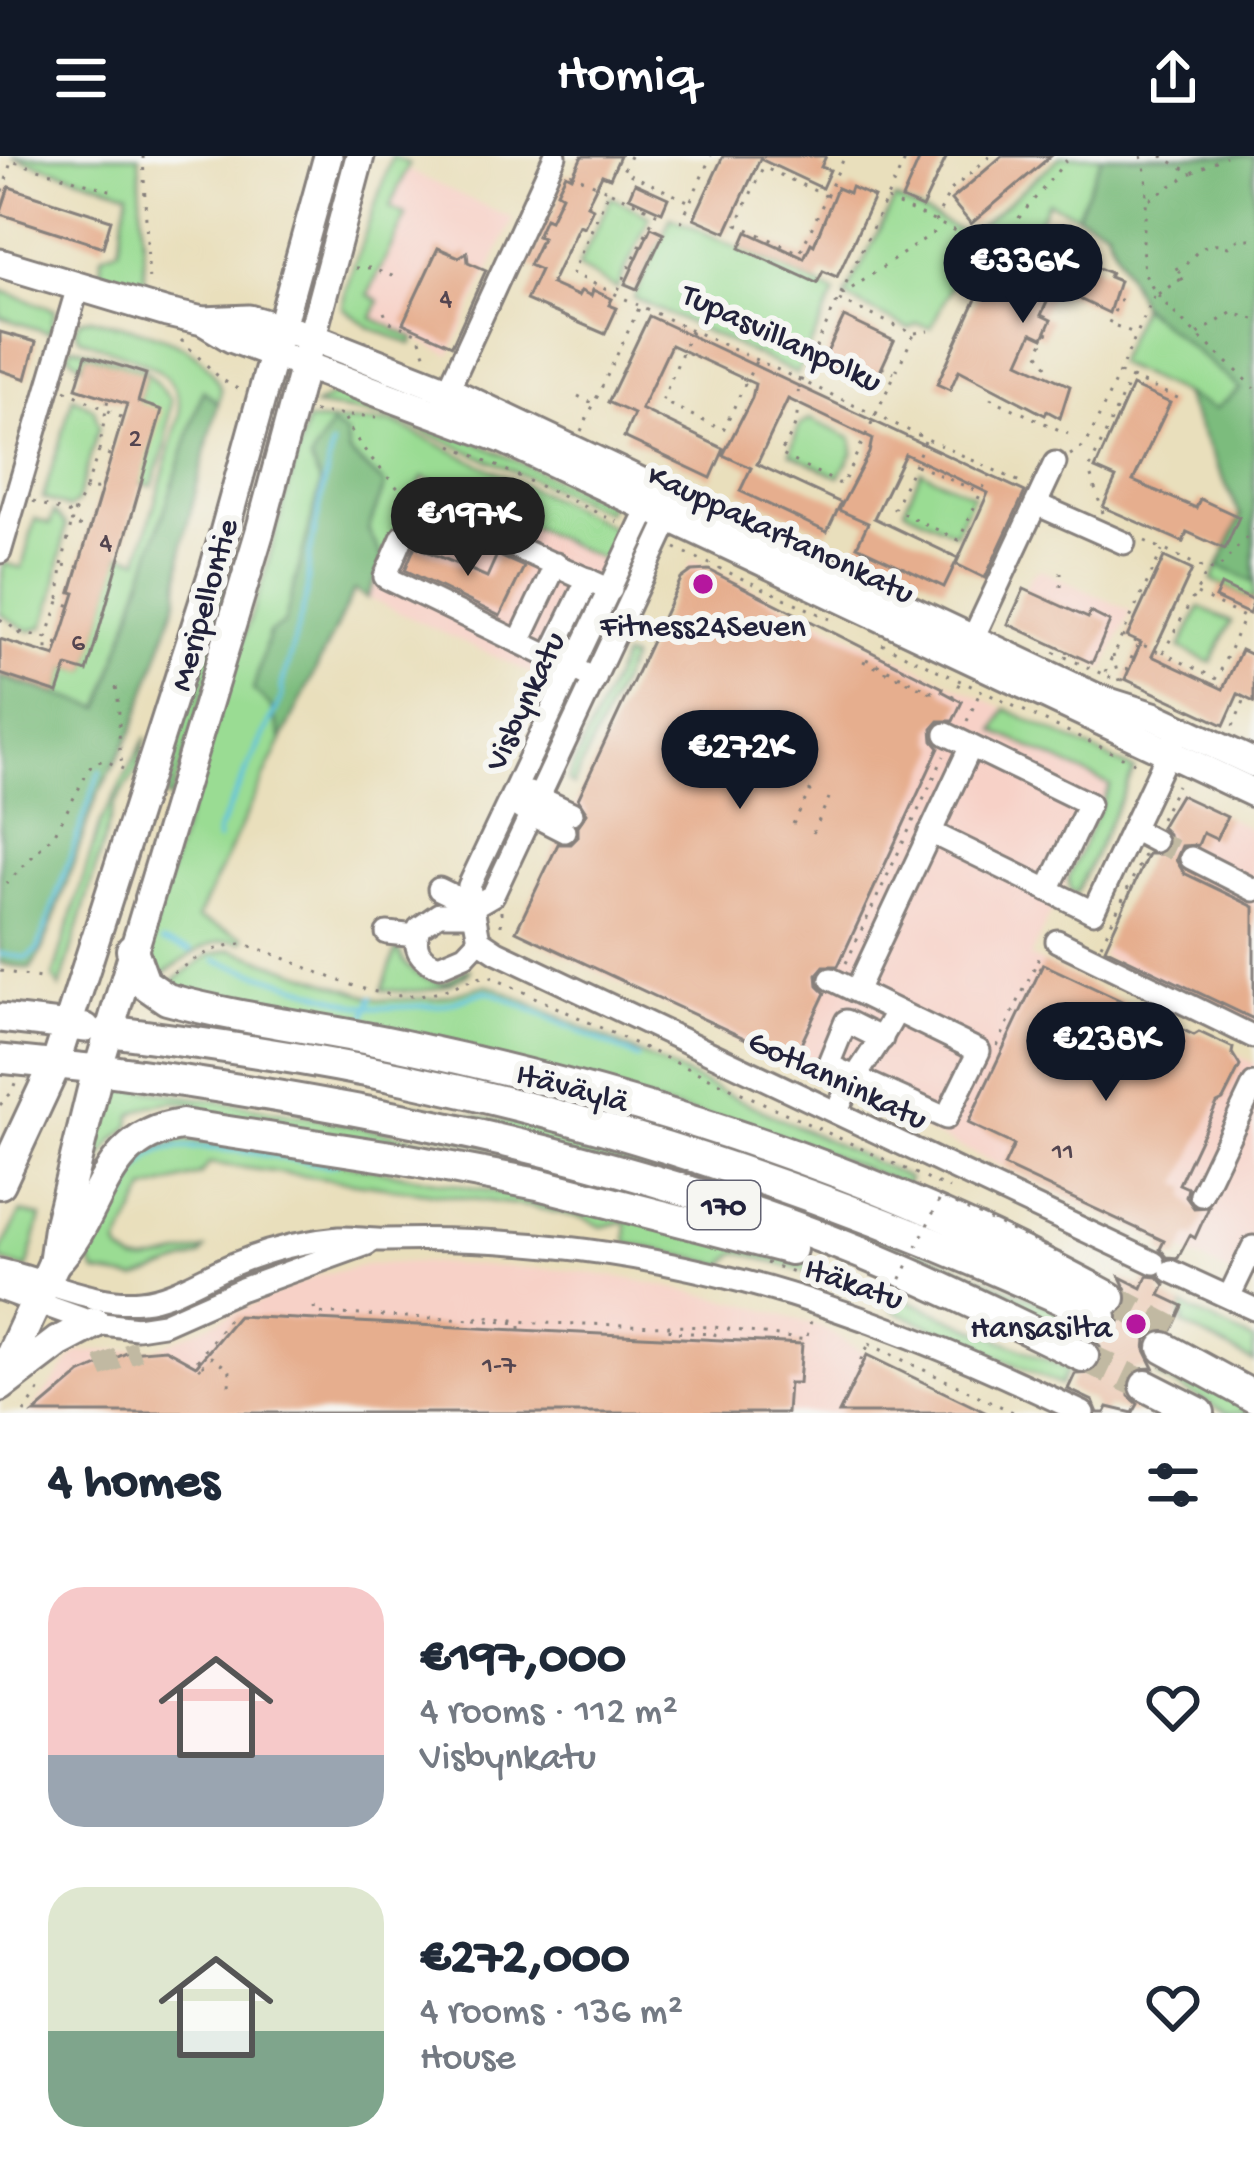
<!DOCTYPE html>
<html lang="en">
<head>
<meta charset="utf-8">
<style>
	:root { --surface:#fff; --page:#f2f2f3; --text:#1f2937; --muted:#747a83; --accent:#111827 }
	body { margin:0; font-family:"Gochi Hand",sans-serif; background:var(--page); color:var(--text); height:100vh; display:flex; flex-direction:column; font-size:45px; white-space:nowrap }
	* { box-sizing:border-box; margin:0 }
	p { font-size:39px; color:var(--muted) }
	.icon { flex:none; width:66px; height:66px; fill:none; stroke:currentColor; stroke-width:2; stroke-linecap:round; stroke-linejoin:round }
	.map { position:relative; height:1257px; overflow:hidden }
	.sheet { display:flex; flex-direction:column; background:var(--surface); flex:1 }
	.sheet>* { flex:none }
	.price { position:absolute; translate:-50% -102px; padding:0 27px; border-radius:42px; background:var(--accent); color:#fff; font-size:39px; line-height:78px; filter:drop-shadow(0 3px 6px #0008) }
	.price::after { content:''; position:absolute; left:50%; top:72px; width:36px; height:27px; margin-left:-18px; background:inherit; clip-path:polygon(0 0,100% 0,50% 100%) }
	.price.current { background:#222; color:#fff }
	ul { padding:0; list-style:none }
	li { display:flex; align-items:center; gap:36px; height:300px; padding:0 48px }
	li span { display:grid; place-items:center; flex:none; width:336px; height:240px; border-radius:36px; color:#555 }
	li>.icon { margin-inline-start:auto }
	span .icon { width:144px; height:144px; fill:#fffc; stroke-width:1 }
	li b { font-size:51px }
	h2 { display:flex; justify-content:space-between; align-items:center; height:144px; padding:0 48px; font-size:51px }
	header { display:flex; justify-content:space-between; align-items:center; height:156px; padding:0 48px; background:var(--accent); color:#fff; font-size:54px; font-weight:600 }
	.map>svg:first-child { display:block }
</style>
</head>
<body>
<header><svg class="icon" aria-label="menu" viewBox="0 0 24 24"><path d="M4 6h16M4 12h16M4 18h16"/></svg>Homiq<svg class="icon" aria-label="share" viewBox="0 0 24 24"><path d="M12 15V3M7 8l5-5 5 5M5 13v7h14v-7"/></svg></header>
<div class="map">
<svg width="1254" height="1257" viewBox="0 0 1254 1257">
	<rect width="100%" height="100%" fill="#f6f6f2"/>
	<filter id="ink" filterUnits="userSpaceOnUse"><feTurbulence type="fractalNoise" baseFrequency=".00833" numOctaves="2"/><feDisplacementMap in="SourceGraphic" scale="24" xChannelSelector="R" yChannelSelector="G"/><feConvolveMatrix kernelMatrix="1 2 1 2 8 2 1 2 1" color-interpolation-filters="sRGB"/></filter>
	<filter id="wash" filterUnits="userSpaceOnUse"><feTurbulence type="fractalNoise" baseFrequency=".004" numOctaves="4" result="noise"/><feDisplacementMap in="SourceGraphic" scale="48" xChannelSelector="R" yChannelSelector="G"/><feGaussianBlur stdDeviation="2.7" result="paint"/><feColorMatrix in="noise" values="0 0 0 0 0 0 0 0 0 0 0 0 0 0 0 0 0 1.4 0 .05"/><feComposite in="paint" operator="in"/></filter>
	<g filter="url(#wash)">
		<rect width="100%" height="100%" fill="#e9dfbc"/>
		<g fill="#f7d1c7">
			<polygon points="407,14 513,63 450,199 371,162 368,139 406,60 390,52"/>
			<polygon points="423,321 604,404 548,525 367,442"/>
			<polygon points="692,404 1121,608 1030,801 1254,907 1254,1129 800,916 516,775"/>
			<polygon points="1039,413 1131,455 1104,513 1008,468 1031,419"/>
			<polygon points="1178,635 1254,675 1254,871 1101,801"/>
			<polygon points="412,1106 567,1114 631,1123 742,1147 822,1171 867,1199 987,1257 29,1257 77,1196 155,1193 316,1120 366,1109"/>
		</g>
		<g fill="#9adc93" stroke="#5e7f67" stroke-width="3">
			<polygon points="12,0 139,0 145,129 100,118 102,99 119,92 128,36"/>
			<polygon points="392,0 409,8 390,51 406,59 368,139 379,145 372,162 414,182 411,188 370,172 343,152 345,135"/>
			<polygon points="1061,0 1254,0 1254,444 1212,424 1241,361 1183,238 1116,207 1141,150 1105,72 1048,46 1016,113 969,92 931,172 917,168 909,173 845,141 895,43 970,79"/>
			<polygon points="611,41 650,60 617,133 578,111"/>
			<polygon points="671,61 835,137 797,218 634,142"/>
			<polygon points="0,134 55,154 50,177 0,161"/>
			<path d="M91,162C138,175 203,181 221,234L218,247L203,235L101,552L0,521V518L58,536L67,510L87,515L120,398L139,403L179,261C185,204 117,201 79,181L76,173L80,164Z"/>
			<polygon points="73,190 143,212 171,244 166,288 152,330 139,327 138,246 146,219 86,199 82,209 68,198"/>
			<polygon points="338,236 359,238 456,277 610,349 606,356 393,262 315,250"/>
			<polygon points="73,241 94,253 99,271 77,346 69,352 43,342"/>
			<polygon points="810,263 852,283 853,296 839,321 790,297 799,270"/>
			<path d="M307,265L393,267L610,370L616,381L604,404L423,321L384,405L368,374L385,329L349,296L346,278L331,269L321,328L284,469L269,478L271,550L282,584L197,763L244,781L242,786C212,777 178,809 154,825L145,798L221,547L261,430Z"/>
			<polygon points="921,315 973,339 955,377 904,353"/>
			<polygon points="54,356 66,369 54,439 44,470 30,475 0,458 3,407 22,412 35,363 50,368"/>
			<polygon points="224,429 229,429 218,490 171,643 166,641 184,558"/>
			<polygon points="1200,451 1231,466 1211,507 1180,492"/>
			<polygon points="623,501 631,503 573,629 568,626 570,617"/>
			<polygon points="1006,553 1134,614 1076,738 1070,733 1068,721 1110,629 995,575"/>
			<polygon points="146,581 138,613 115,647 60,832 53,821 100,667"/>
			<path d="M398,789C401,812 421,824 444,827L469,812L470,815C443,838 416,836 382,834Z"/>
			<polygon points="231,793 380,844 439,842 486,829 494,831 909,1022 906,1029 801,987 739,968 163,832 209,799"/>
			<polygon points="197,908 576,979 801,1048 908,1093 903,1099 193,914"/>
			<path d="M110,929C274,951 434,984 595,1023L594,1034L360,983L214,959C189,939 156,944 131,959L130,970L114,984L86,1026Z"/>
			<polygon points="182,984 255,991 494,1036 551,1041 791,1102 889,1135 886,1140 743,1097 736,1097 724,1109 627,1087 626,1065 602,1071 583,1062 531,1051 209,1007 200,1019 146,1034 118,1090 121,1097 136,1106 148,1106 205,1094 201,1100 136,1123 96,1117 86,1097 88,1083 115,1028 143,995"/>
			<polygon points="21,1056 41,1061 27,1113 0,1104 0,1096"/>
			<polygon points="919,1093 1089,1168 1081,1183 913,1104"/>
			<polygon points="900,1141 1068,1213 1060,1229 893,1154"/>
			<polygon points="1183,1150 1254,1185 1254,1206 1182,1168 1184,1161 1179,1159"/>
			<polygon points="1164,1205 1254,1251 1254,1257 1228,1257 1157,1220"/>
		</g>
		<g fill="#7bbc7d" stroke="#4e6f5c" stroke-width="3">
			<polygon points="1102,0 1254,0 1254,426 1219,410 1241,360 1183,238 1215,253 1240,233 1141,150 1106,72 1077,59"/>
			<polygon points="203,234 218,247 183,385 178,441 133,574 97,640 43,793 30,813 0,807 0,521 101,552"/>
			<polygon points="331,269 346,278 349,297 385,329 368,374 384,405 367,442 354,434 282,584 271,551 253,534 269,477 284,468 321,328 310,305"/>
		</g>
		<g fill="none" stroke-linecap="round" stroke-linejoin="round">
			<g stroke="#61c2df" stroke-width="4.5">
				<polyline points="218,684 217,677 282,541 282,529 307,438 309,403 332,290"/>
				<polyline points="162,786 191,795"/>
				<polyline points="0,798 27,802 38,793 100,615"/>
				<polyline points="215,804 354,848 378,852 443,849 486,835 494,837 638,902"/>
				<polyline points="366,859 372,841"/>
				<path d="M127,1040C133,1021 140,1006 159,996C184,982 294,1004 327,1009L337,1007"/>
			</g>
		</g>
		<g id="blocks">
			<g fill="#e6ae8e">
				<polygon points="582,0 620,0 610,22 602,19 587,49 593,52 584,71 579,69 551,128 578,140 581,135 591,140 593,134 612,143 609,149 617,152 605,178 526,144 540,114 529,109 542,82 537,80 545,62 550,64 562,39 557,36 566,18 572,21"/>
				<polygon points="723,0 826,0 821,11 830,14 822,32 760,3 726,76 694,62"/>
				<polygon points="921,0 947,0 922,52 902,43"/>
				<polygon points="1002,0 1051,0 971,68 951,44"/>
				<polygon points="635,27 668,42 662,56 629,41"/>
				<polygon points="9,31 111,64 103,91 0,58"/>
				<polygon points="851,31 874,41 837,121 823,115 817,127 740,92 747,76 804,102 811,87 814,89 837,32 849,37"/>
				<polygon points="651,71 664,77 637,133 625,128"/>
				<polygon points="1041,89 1111,117 1109,121 1119,125 1109,157 1054,131 1041,159 1051,164 1043,182 1032,177 1019,206 1070,230 1060,262 1047,255 1045,259 959,214 950,234 937,228 993,106 1023,119"/>
				<polygon points="438,92 459,101 467,96 468,106 486,114 452,189 403,167"/>
				<polygon points="649,160 1025,336 985,422 956,408 988,337 905,298 874,362 958,402 944,431 917,418 857,390 868,367 839,354 869,297 872,283 788,243 757,308 841,347 827,376 740,335 751,312 723,299 752,242 755,228 671,189 641,253 724,293 711,322 624,281 634,258 608,246"/>
				<polygon points="844,161 894,185 871,235 820,211"/>
				<polygon points="0,176 36,186 26,223 0,214"/>
				<polygon points="86,199 146,218 138,246 162,254 87,516 67,510 58,537 0,518 0,483 55,500 75,437 71,436 127,248 76,232"/>
				<polygon points="1132,230 1170,247 1133,325 1196,352 1200,343 1239,361 1225,393 1187,376 1183,386 1103,351 1116,322 1095,313"/>
				<polygon points="415,390 487,421 497,399 524,411 500,460 405,414"/>
				<polygon points="1164,401 1192,414 1152,500 1223,533 1241,494 1254,500 1254,546 1238,538 1224,569 1125,523 1141,487 1127,481"/>
				<polygon points="709,414 943,532 942,535 962,546 953,565 939,565 932,573 933,585 939,592 838,810 824,810 817,818 818,830 825,837 793,905 516,775 558,688 571,688 578,681 578,670 587,657 578,643 681,423 692,415"/>
				<polygon points="1221,429 1254,445 1249,458 1215,442"/>
				<polygon points="1024,433 1088,462 1090,456 1110,466 1092,507 1008,468"/>
				<polygon points="1180,639 1227,661 1216,683 1203,677 1198,689 1182,690 1176,704 1184,717 1254,751 1254,863 1105,792 1148,698 1162,698 1169,691 1168,678 1161,671"/>
				<polygon points="1043,808 1194,879 1199,876 1233,892 1232,897 1240,910 1223,944 1217,947 1179,1028 1188,1032 1186,1041 1194,1052 1209,1051 1195,1082 1190,1079 1178,1102 1167,1101 1160,1093 1164,1085 1004,1010 1014,989 968,967"/>
				<polygon points="1147,1120 1158,1121 1165,1129 1160,1139 1183,1150 1172,1174 1155,1175 1146,1184 1145,1194 1154,1212 1136,1213 1128,1222 1129,1240 1138,1248 1133,1257 1108,1251 1105,1257 1098,1257 1093,1245 1068,1233 1075,1218 1093,1217 1101,1207 1100,1190 1091,1182 1093,1179 1113,1176 1128,1150 1129,1140 1120,1121 1142,1132"/>
				<polygon points="238,1160 802,1188 799,1227 789,1227 787,1257 34,1257 80,1218 129,1196 165,1193 196,1210"/>
				<polygon points="867,1199 987,1257 839,1257"/>
			</g>
		</g>
	</g>
	<g filter="url(#ink)">
		<use href="#blocks" fill-opacity="0" stroke="#86807c" stroke-width="3"/>
		<g fill="none" stroke-linecap="round" stroke-linejoin="round">
			<g stroke="#c1b9a2" stroke-width="21" stroke-dasharray="21 10" stroke-linecap="butt">
				<polyline points="1155,685 1191,702"/>
				<polyline points="99,1211 138,1194"/>
			</g>
			<g stroke="#c1b9a2" stroke-width="30" stroke-dasharray="30 15" stroke-linecap="butt">
				<polyline points="1110,1142 1172,1175"/>
				<polyline points="1083,1200 1146,1230"/>
			</g>
			<defs>
				<g id="minor">
					<polyline points="442,247 555,0"/>
					<polyline points="657,345 648,352 469,730 479,784 497,796 1154,1107"/>
					<polyline points="1036,348 1124,387"/>
					<polyline points="0,396 78,131"/>
					<polyline points="519,486 556,408"/>
					<polyline points="967,495 1055,307"/>
					<polyline points="550,501 588,423"/>
					<polyline points="595,523 385,421 403,380 424,365 441,374 462,367 611,434"/>
					<polyline points="946,578 1089,648 1048,734"/>
					<polyline points="529,637 572,657"/>
					<polyline points="521,653 564,675"/>
					<polyline points="1132,673 1155,685"/>
					<polyline points="930,676 1093,756 1174,584"/>
					<polyline points="1191,702 1254,734"/>
					<polyline points="439,733 474,750"/>
					<polyline points="474,750 493,739 670,361 668,350"/>
					<path d="M472,758H439L419,772C412,792 420,804 439,810L465,799L479,784"/>
					<polyline points="387,777 417,780"/>
					<polyline points="1057,785 1254,881"/>
					<polyline points="831,823 979,895 946,962 828,909 846,865 882,883"/>
					<polyline points="856,835 970,592"/>
					<path d="M836,956C852,919 879,892 896,855"/>
					<polyline points="1201,1039 1254,928"/>
					<path d="M0,1114C46,1124 94,1150 141,1145C173,1142 204,1120 234,1108C266,1095 304,1085 339,1082C354,1081 370,1085 385,1084C647,1077 850,1145 1083,1257"/>
					<polyline points="1171,1115 1254,1153"/>
					<polyline points="0,1133 94,1167 137,1172 163,1168 242,1133 367,1088"/>
					<polyline points="1229,1141 1253,1091"/>
				</g>
				<g id="major">
					<polyline points="0,107 167,157 203,165 249,163 312,181 447,234 1099,543 1153,560 1254,607"/>
					<polyline points="203,165 231,182 503,283 1254,637"/>
					<polyline points="0,862 86,872"/>
					<polyline points="0,903 98,913 260,375 360,0"/>
					<polyline points="55,909 214,413 328,0"/>
				</g>
				<g id="highway">
					<path d="M132,794L144,827L167,843C243,864 322,872 400,889C648,942 887,1019 1110,1142"/>
					<path d="M108,875C208,888 307,902 405,923C644,973 880,1058 1101,1161"/>
					<polyline points="0,1027 55,909"/>
					<path d="M54,1107C103,1058 99,980 182,969L398,1002L538,1028L791,1093"/>
					<polyline points="1164,1192 1254,1241"/>
					<path d="M0,1224L54,1107L59,1072L98,913C370,950 648,1003 901,1114C963,1141 1023,1171 1083,1200"/>
					<polyline points="0,1230 58,1186 94,1167"/>
					<polyline points="1146,1230 1199,1257"/>
				</g>
			</defs>
			<use href="#minor" stroke="#86807c" stroke-width="27"/>
			<use href="#major" stroke="#86807c" stroke-width="33"/>
			<use href="#highway" stroke="#86807c" stroke-width="36"/>
			<g stroke="#86807c" stroke-width="3" stroke-dasharray="3 9" stroke-linecap="butt">
				<polyline points="143,0 149,128"/>
				<polyline points="630,0 623,15 690,46"/>
				<path d="M1141,0C1155,39 1138,75 1144,114C1149,144 1230,205 1254,232"/>
				<polyline points="1161,0 1192,17 1226,0"/>
				<polyline points="570,17 609,35 572,117 638,149"/>
				<polyline points="611,36 656,57 616,138"/>
				<polyline points="826,40 763,11 737,68 800,97 845,0"/>
				<polyline points="1150,43 1192,17"/>
				<polyline points="887,44 994,92 1070,0"/>
				<polyline points="0,47 11,5 113,35"/>
				<polyline points="681,66 711,0"/>
				<polyline points="935,66 950,35 990,0"/>
				<polyline points="983,104 985,91"/>
				<polyline points="1176,111 1186,130"/>
				<polyline points="355,112 370,112 400,123"/>
				<path d="M1178,117C1193,102 1204,79 1228,91L1239,83H1254"/>
				<polyline points="1158,138 1181,123"/>
				<polyline points="842,139 939,73"/>
				<path d="M839,144L914,178L842,329L780,298C785,288 794,276 796,265C800,247 794,241 803,220C836,146 872,73 907,0"/>
				<polyline points="384,156 388,165 418,178 426,200"/>
				<polyline points="1109,167 1122,139"/>
				<polyline points="1116,170 1134,177"/>
				<polyline points="691,175 662,245 723,274 757,203"/>
				<polyline points="915,177 929,175"/>
				<polyline points="1198,178 1231,157 1254,163"/>
				<polyline points="181,184 221,223 241,235"/>
				<polyline points="1047,210 1038,196 1050,172"/>
				<polyline points="882,211 894,217"/>
				<polyline points="0,215 0,214"/>
				<polyline points="1120,217 1182,244"/>
				<polyline points="65,234 123,262"/>
				<polyline points="578,240 592,247"/>
				<polyline points="990,242 1068,278"/>
				<polyline points="314,256 376,261"/>
				<path d="M345,263C360,295 390,321 412,349"/>
				<polyline points="581,275 640,150 1022,327"/>
				<polyline points="925,285 894,353 959,384 991,315"/>
				<polyline points="452,289 617,366"/>
				<polyline points="99,295 108,242"/>
				<polyline points="1070,299 1086,289 1154,140"/>
				<polyline points="916,309 979,336"/>
				<polyline points="86,332 99,295 112,300"/>
				<polyline points="33,345 73,359 71,369"/>
				<polyline points="74,357 86,332 104,334"/>
				<polyline points="1103,357 1089,314 1134,215"/>
				<polyline points="1145,385 1208,414"/>
				<polyline points="675,392 830,463"/>
				<polyline points="62,409 71,369 92,372"/>
				<polyline points="1061,416 1061,431"/>
				<polyline points="1197,438 1244,461 1217,523 1163,497 1208,414 1218,413 1254,373"/>
				<polyline points="59,443 62,409 79,411"/>
				<polyline points="0,463 20,476 19,489"/>
				<polyline points="20,476 47,482 47,497"/>
				<polyline points="1122,480 1161,497"/>
				<polyline points="58,488 47,482 59,445 71,450"/>
				<polyline points="882,488 1139,609"/>
				<polyline points="1054,496 1111,522"/>
				<polyline points="1113,499 1119,525"/>
				<polyline points="866,503 938,539"/>
				<polyline points="863,505 933,538"/>
				<polyline points="1105,516 1162,395"/>
				<polyline points="1121,525 1137,490"/>
				<path d="M116,531C122,558 116,584 123,612"/>
				<polyline points="952,541 960,526"/>
				<polyline points="967,565 980,536"/>
				<polyline points="1233,570 1244,545 1237,542"/>
				<polyline points="1161,663 1177,629"/>
				<polyline points="793,668 813,629"/>
				<polyline points="813,677 829,642"/>
				<polyline points="6,728 55,677 92,608 104,604 123,613"/>
				<polyline points="501,755 501,774"/>
				<polyline points="1101,788 1144,699"/>
				<polyline points="846,807 944,600"/>
				<polyline points="1041,813 1035,810 1042,796"/>
				<polyline points="0,815 46,823"/>
				<path d="M173,817C197,802 215,789 243,788C300,803 355,842 416,840C443,839 463,823 489,820L949,1033"/>
				<polyline points="997,890 1035,810"/>
				<polyline points="0,949 12,936 16,924"/>
				<polyline points="314,1151 315,1157 474,1164 481,1160 537,1167 714,1171 806,1184 811,1165"/>
				<polyline points="475,1164 520,1167 520,1174"/>
				<polyline points="670,1172 670,1176 715,1178 714,1183"/>
				<polyline points="869,1188 1015,1257"/>
				<polyline points="202,1210 211,1201 230,1214 229,1230"/>
				<polyline points="199,1213 202,1210 197,1205 229,1162"/>
				<polyline points="861,1213 857,1211 868,1190"/>
				<polyline points="24,1257 43,1229"/>
			</g>
			<use href="#minor" stroke="#fff" stroke-width="21"/>
			<use href="#major" stroke="#fff" stroke-width="27"/>
			<use href="#highway" stroke="#fff" stroke-width="30"/>
			<polyline stroke="#86807c" stroke-width="3" stroke-dasharray="3 9" stroke-linecap="butt" points="766,1107 889,1147 941,1041 1065,1100"/>
		</g>
	</g>
	<g fill="#b5179e" stroke="#f6f6f2" stroke-width="4.5">
		<circle cx="703" cy="428" r="12"/>
		<circle cx="1136" cy="1168" r="12"/>
	</g>
	<g text-anchor="middle" stroke-width="12" stroke-linejoin="round" paint-order="stroke">
		<g font-size="27" fill="#534550">
			<text x="446" y="150">4</text>
			<text x="135" y="290">2</text>
			<text x="106" y="394">4</text>
			<text x="78" y="494">6</text>
			<text x="1063" y="1003">11</text>
			<text x="499" y="1217">1-7</text>
		</g>
		<rect fill="#f6f6f2" stroke="#626272" stroke-width="3" x="688" y="1025" width="72" height="48" rx="9"/>
		<g font-size="30" font-weight="bold" fill="#22223b">
			<text x="724" y="1059">170</text>
		</g>
		<g font-size="33" fill="#22223b" stroke="#f6f6f2">
			<text transform="translate(783 179) rotate(25)" y="12">Tupasvillanpolku</text>
			<text transform="translate(782 375) rotate(25)" y="12">Kauppakartanonkatu</text>
			<text transform="translate(201 448) rotate(-74)" y="12">Meripellontie</text>
			<text transform="translate(522 544) rotate(-65)" y="12">Visbynkatu</text>
			<text transform="translate(839 921) rotate(25)" y="12">Gotlanninkatu</text>
			<text transform="translate(573 929) rotate(15)" y="12">Itäväylä</text>
			<text transform="translate(855 1125) rotate(19)" y="12">Itäkatu</text>
		</g>
		<g font-size="33" fill="#22223b" stroke="#f6f6f2">
			<text x="703" y="479">Fitness24Seven</text>
			<text x="1112" y="1180" text-anchor="end">Hansasilta</text>
		</g>
	</g>
</svg>
<b class="price" style="left:1023px;top:170px">€336K</b>
<b class="price current" style="left:468px;top:423px">€197K</b>
<b class="price" style="left:740px;top:656px">€272K</b>
<b class="price" style="left:1106px;top:948px">€238K</b>
</div>
<section class="sheet">
<h2>4 homes<svg class="icon" aria-label="filters" viewBox="0 0 24 24"><path d="M4 7h16M4 17h16"/><circle cx="9" cy="7" r="2"/><circle cx="15" cy="17" r="2"/></svg></h2>
<ul>
<li><span style="background:linear-gradient(#f6c9c9 70%,#9aa5b1 0)"><svg class="icon" aria-label="home" viewBox="0 0 24 24"><path d="M3 11l9-7 9 7M6 9v11h12V9"/></svg></span><div><b>€197,000</b><p>4 rooms · 112 m²</p><p>Visbynkatu</p></div><svg class="icon" aria-label="heart" viewBox="0 0 24 24"><path d="M12 20l-8-8c-3-5 5-10 8-4 3-6 11-1 8 4z"/></svg></li>
<li><span style="background:linear-gradient(#dfe7d0 60%,#7fa58c 0)"><svg class="icon" aria-label="home" viewBox="0 0 24 24"><path d="M3 11l9-7 9 7M6 9v11h12V9"/></svg></span><div><b>€272,000</b><p>4 rooms · 136 m²</p><p>House</p></div><svg class="icon" aria-label="heart" viewBox="0 0 24 24"><path d="M12 20l-8-8c-3-5 5-10 8-4 3-6 11-1 8 4z"/></svg></li>
</ul>
</section>
</body>
</html>
